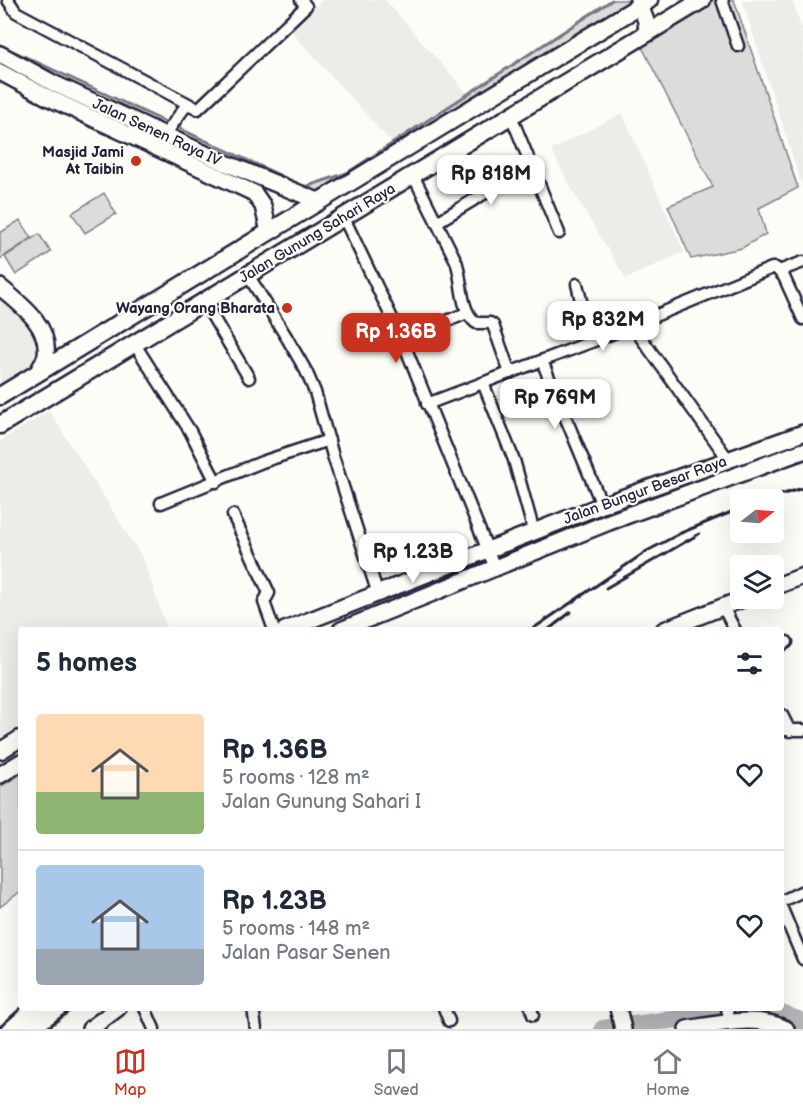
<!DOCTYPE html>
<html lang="en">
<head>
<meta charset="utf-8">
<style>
	:root { --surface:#fff; --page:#f2f2f3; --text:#1f2937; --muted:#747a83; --line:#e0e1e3; --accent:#c8321e }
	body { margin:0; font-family:"Balsamiq Sans",sans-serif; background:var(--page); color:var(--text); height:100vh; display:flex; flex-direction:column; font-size:22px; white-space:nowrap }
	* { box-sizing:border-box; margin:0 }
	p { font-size:20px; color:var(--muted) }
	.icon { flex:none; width:33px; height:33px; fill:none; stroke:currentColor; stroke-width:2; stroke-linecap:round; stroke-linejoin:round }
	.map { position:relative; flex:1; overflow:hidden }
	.panel { position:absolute; left:18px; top:627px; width:766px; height:384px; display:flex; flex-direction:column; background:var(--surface); border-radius:6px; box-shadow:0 6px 24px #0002 }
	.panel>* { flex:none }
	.needle { width:39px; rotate:73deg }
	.controls { position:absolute; left:730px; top:489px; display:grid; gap:12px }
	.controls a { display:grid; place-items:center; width:54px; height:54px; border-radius:6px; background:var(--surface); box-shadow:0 6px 24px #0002; font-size:30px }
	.price { position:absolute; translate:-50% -51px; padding:0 14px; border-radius:12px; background:#fff; color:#222; font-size:20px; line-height:39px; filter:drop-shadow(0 2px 3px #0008) }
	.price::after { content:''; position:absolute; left:50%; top:36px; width:18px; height:14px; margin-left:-9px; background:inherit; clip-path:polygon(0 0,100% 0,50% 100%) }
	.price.active { background:var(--accent); color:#fff }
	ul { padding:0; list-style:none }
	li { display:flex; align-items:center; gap:18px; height:150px; padding:0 18px }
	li+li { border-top:2px solid var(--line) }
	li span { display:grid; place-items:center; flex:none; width:168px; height:120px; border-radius:6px; color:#555 }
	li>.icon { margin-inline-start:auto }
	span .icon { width:72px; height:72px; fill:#fffc; stroke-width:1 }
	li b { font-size:26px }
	h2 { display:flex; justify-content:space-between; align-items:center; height:72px; padding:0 18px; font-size:26px }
	.tab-bar { display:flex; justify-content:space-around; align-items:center; height:84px; border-top:2px solid var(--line); background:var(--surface); font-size:16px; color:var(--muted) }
	.tab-bar a { display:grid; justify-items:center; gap:3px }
	.tab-bar .active { color:var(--accent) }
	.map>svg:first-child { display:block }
</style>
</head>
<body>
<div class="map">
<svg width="803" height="1029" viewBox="0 0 803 1029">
	<rect width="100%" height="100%" fill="#fdfcf7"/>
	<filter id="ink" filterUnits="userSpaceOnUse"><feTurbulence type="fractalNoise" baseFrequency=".0167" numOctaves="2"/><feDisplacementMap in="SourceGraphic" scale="12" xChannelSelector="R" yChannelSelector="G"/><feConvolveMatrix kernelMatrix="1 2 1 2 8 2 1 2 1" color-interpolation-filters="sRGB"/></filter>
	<g filter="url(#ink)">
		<g fill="#ecece9">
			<polygon points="322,0 385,0 468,94 392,143 290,30"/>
			<polygon points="742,0 792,0 801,27 803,27 803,189"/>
			<polygon points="622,113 684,252 626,279 576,197 551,150"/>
			<polygon points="0,287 25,308 46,357 0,396"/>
			<polygon points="49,411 144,560 167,630 21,630 21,727 0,738 0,441"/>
		</g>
		<g fill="#dddcdb" stroke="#807f8b" stroke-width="1.5">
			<polygon points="613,0 649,0 318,201 300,194 305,187 347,173"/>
			<polygon points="702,0 734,0 798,188 759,208 766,234 742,248 691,259 668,206 713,187 638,39"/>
			<polygon points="104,193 116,214 85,233 72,213"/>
			<polygon points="20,220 32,238 0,259 0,233"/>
			<polygon points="39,234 51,252 16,275 5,257"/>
			<polygon points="738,460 741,467 498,559 496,551"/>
			<polygon points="478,559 481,567 396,602 392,594"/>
			<polygon points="21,774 21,891 0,907 0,787"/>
		</g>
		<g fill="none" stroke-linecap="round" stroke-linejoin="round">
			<polyline stroke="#787885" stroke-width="3" points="0,45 305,187 347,173 612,0"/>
			<polyline stroke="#b2b2b7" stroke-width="18" points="603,1029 738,1011 776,1012 803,1022"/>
			<defs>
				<g id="street">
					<polyline points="8,0 16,12 198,109 306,6 301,0"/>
					<polyline points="722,0 738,46"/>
					<polyline points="511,116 559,233"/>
					<polyline points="165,135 187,104"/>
					<path d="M413,175L456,261C463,280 459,309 476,323H490L493,325L510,373"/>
					<polyline points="343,216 402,339 495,568"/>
					<polyline points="437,222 530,166"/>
					<polyline points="779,271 803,262"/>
					<polyline points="248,275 287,338 306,371 315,392 333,456 378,594"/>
					<polyline points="577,284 591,342"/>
					<polyline points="204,302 249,378"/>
					<polyline points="632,325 728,459"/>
					<polyline points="402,339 467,313"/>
					<polyline points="134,343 190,431 216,482"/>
					<polyline points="542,361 602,505"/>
					<polyline points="483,383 514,460 534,532"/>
					<polyline points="427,404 591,342 772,268 776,268 784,277 803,319"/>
					<polyline points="161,503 262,462 329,440"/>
					<polyline points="233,515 269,593 264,602 274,630"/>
					<polyline points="723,607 735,630"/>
					<polyline points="782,645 787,642"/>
					<polyline points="782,715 790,731"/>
					<polyline points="782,730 803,730"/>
					<polyline points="782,901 803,891"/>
					<polyline points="782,909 803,959"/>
					<polyline points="145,1008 154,1029"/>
					<polyline points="253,1008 256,1029"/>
					<polyline points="444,1008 449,1021"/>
					<polyline points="531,1008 533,1015"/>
					<polyline points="727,1008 730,1023"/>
				</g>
				<g id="secondary">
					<polyline points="638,0 646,21 647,33"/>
					<polyline points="0,54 53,83 223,162 318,201"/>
					<polyline points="0,72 47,97 254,193 263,206 269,232"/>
					<path d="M0,287C20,304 50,325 46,355C45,361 40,367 38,372"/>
					<polyline points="774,587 803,576"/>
					<polyline points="285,630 602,505 803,433"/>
					<polyline points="341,630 609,522 803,451"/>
					<polyline points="664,630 745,598"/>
					<polyline points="0,751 21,738"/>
					<polyline points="0,775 21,762"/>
					<polyline points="618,1008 623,1029"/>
					<polyline points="90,1029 118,1008"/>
					<path d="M687,1029C718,1024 756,1014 786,1029"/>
				</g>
				<g id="primary">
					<polyline points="0,396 649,0"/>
					<polyline points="0,425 702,0"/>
				</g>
			</defs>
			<use href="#street" stroke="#22223b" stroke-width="15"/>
			<use href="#secondary" stroke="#22223b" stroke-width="20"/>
			<use href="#primary" stroke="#22223b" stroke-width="21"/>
			<use href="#street" stroke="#fdfcf7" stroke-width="10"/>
			<use href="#secondary" stroke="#fdfcf7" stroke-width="15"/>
			<use href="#primary" stroke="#fdfcf7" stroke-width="16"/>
			<g stroke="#22223b" stroke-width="3">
				<polyline points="764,500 803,488"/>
				<polyline points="606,588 699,534"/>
				<polyline points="531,630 647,551 681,533 741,508"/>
				<polyline points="548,630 571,612"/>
				<polyline points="0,1027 21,1008"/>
				<polyline points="46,1029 73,1008"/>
			</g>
		</g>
	</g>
	<g fill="#c8321e" stroke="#fdfcf7" stroke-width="2">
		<circle cx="136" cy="161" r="6"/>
		<circle cx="287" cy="308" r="6"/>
	</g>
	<g text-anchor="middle" stroke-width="4.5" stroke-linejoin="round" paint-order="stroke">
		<g font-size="15" fill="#22223b" stroke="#fdfcf7">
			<text transform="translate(157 132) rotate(25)" y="5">Jalan Senen Raya IV</text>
			<text transform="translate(317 233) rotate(-31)" y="5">Jalan Gunung Sahari Raya</text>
			<text transform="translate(645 490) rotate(-20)" y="5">Jalan Bungur Besar Raya</text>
		</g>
		<g font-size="15" font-weight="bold" fill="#22223b" stroke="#fdfcf7" text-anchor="end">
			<text x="124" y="157">Masjid Jami<tspan x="124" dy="17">At Taibin</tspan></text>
			<text x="275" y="313">Wayang Orang Bharata</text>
		</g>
	</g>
</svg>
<div class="controls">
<a><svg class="needle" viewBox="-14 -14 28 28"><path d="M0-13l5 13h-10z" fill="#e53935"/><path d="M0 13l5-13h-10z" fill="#747a83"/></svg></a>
<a><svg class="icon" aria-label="layers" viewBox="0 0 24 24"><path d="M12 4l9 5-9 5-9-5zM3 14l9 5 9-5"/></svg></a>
</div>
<b class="price" style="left:491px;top:206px">Rp 818M</b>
<b class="price" style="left:603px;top:352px">Rp 832M</b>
<b class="price active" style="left:396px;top:364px">Rp 1.36B</b>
<b class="price" style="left:555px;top:430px">Rp 769M</b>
<b class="price" style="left:413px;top:584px">Rp 1.23B</b>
<section class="panel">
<h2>5 homes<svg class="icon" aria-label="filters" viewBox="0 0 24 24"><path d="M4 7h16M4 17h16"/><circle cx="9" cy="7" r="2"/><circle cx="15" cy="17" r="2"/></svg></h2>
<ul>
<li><span style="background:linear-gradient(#ffd9b3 65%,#8fb573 0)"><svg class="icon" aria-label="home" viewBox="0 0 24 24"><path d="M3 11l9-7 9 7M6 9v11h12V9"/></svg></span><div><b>Rp 1.36B</b><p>5 rooms · 128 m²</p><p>Jalan Gunung Sahari I</p></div><svg class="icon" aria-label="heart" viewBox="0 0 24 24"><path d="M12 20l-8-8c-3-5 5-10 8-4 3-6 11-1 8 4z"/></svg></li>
<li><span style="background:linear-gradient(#a9c7e8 70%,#9aa5b1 0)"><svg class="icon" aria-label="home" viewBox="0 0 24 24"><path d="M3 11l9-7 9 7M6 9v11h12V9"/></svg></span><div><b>Rp 1.23B</b><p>5 rooms · 148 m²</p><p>Jalan Pasar Senen</p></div><svg class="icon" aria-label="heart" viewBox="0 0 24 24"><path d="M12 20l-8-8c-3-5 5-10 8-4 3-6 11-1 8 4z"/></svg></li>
</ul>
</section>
</div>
<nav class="tab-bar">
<a class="active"><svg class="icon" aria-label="map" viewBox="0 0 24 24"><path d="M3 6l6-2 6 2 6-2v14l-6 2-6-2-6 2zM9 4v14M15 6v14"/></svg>Map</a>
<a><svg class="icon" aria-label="saved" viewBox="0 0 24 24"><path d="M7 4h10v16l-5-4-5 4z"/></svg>Saved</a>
<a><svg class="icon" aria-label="home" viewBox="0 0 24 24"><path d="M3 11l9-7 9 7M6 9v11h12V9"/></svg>Home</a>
</nav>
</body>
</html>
